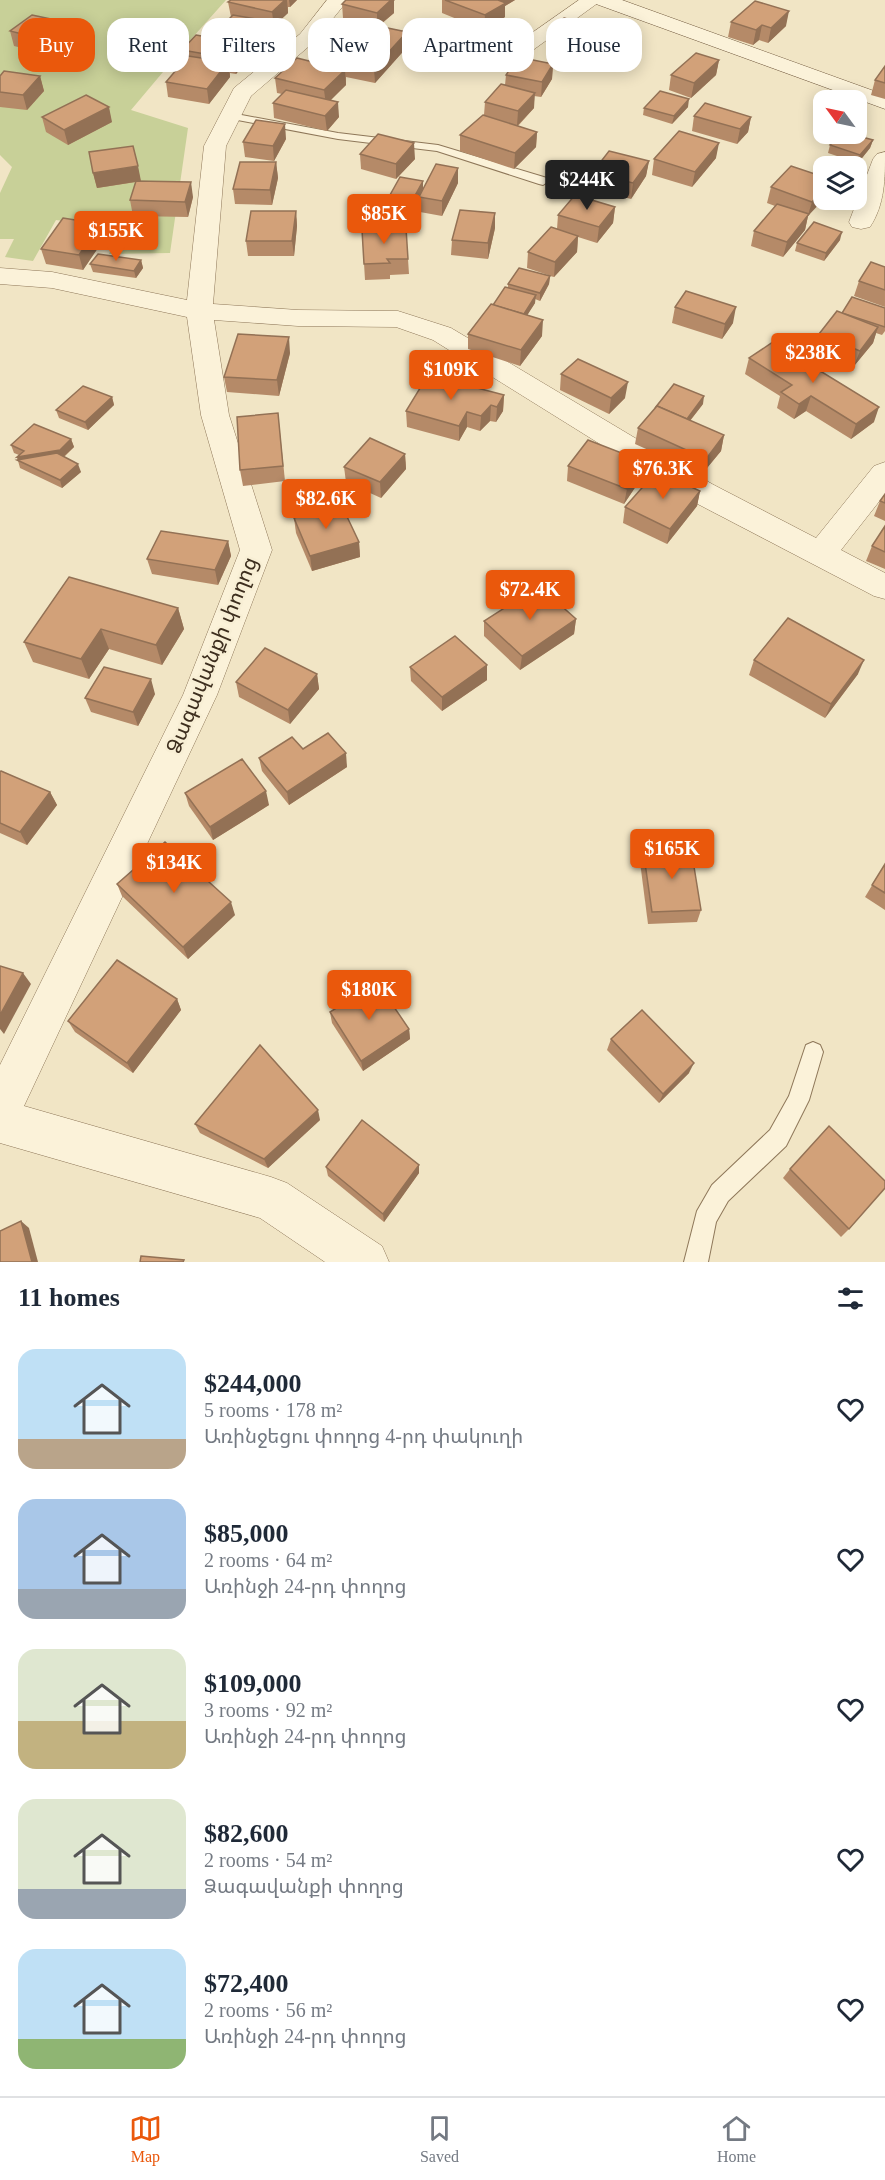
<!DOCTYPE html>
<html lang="en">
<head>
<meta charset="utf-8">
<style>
	:root { --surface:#fff; --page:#f2f2f3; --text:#1f2937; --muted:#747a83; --line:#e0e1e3; --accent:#ea580c }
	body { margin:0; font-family:"Times New Roman","Noto Sans Armenian",serif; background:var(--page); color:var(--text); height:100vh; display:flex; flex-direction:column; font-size:22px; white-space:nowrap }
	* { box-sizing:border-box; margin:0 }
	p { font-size:20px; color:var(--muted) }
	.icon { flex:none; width:33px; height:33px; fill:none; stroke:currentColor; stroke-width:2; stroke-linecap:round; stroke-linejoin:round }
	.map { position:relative; height:1262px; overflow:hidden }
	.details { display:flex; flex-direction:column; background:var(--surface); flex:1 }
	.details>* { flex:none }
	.hud { position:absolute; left:18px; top:18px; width:849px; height:54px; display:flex; gap:12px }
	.needle { width:39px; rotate:303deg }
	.fabs { position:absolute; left:813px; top:90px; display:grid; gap:12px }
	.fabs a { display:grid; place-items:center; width:54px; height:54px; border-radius:12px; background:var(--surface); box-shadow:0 3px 15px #0003; font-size:30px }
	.price { position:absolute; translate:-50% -51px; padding:0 14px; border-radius:6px; background:var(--accent); color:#fff; font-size:20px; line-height:39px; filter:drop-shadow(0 2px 3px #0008) }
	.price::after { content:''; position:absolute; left:50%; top:36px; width:18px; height:14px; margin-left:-9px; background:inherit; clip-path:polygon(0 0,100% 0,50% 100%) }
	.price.on { background:#222; color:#fff }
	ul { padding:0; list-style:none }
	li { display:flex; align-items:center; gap:18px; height:150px; padding:0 18px }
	li span { display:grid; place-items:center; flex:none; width:168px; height:120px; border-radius:18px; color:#555 }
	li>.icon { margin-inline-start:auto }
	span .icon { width:72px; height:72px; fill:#fffc; stroke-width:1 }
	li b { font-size:26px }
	h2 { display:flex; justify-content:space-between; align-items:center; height:72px; padding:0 18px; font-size:26px }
	.chip { padding:0 21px; border-radius:18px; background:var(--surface); box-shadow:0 3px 15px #0003; font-size:21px; line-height:54px }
	.chip.on { background:var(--accent); color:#fff }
	.dock { display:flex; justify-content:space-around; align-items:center; height:84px; border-top:2px solid var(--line); background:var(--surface); font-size:16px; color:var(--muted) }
	.dock a { display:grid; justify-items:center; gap:3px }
	.dock .on { color:var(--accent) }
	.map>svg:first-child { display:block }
</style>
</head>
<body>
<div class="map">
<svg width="885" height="1262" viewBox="0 0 885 1262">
	<rect width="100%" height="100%" fill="#f1e5c5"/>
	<polygon fill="#c8d098" points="0,0 226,0 184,47 131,110 188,128 170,253 109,254 120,229 56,220 33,261 5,257 14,239 0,239 0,193 12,167 0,155"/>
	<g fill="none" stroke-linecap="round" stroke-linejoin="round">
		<defs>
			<g id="lane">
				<polygon points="231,113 338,133 438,145 547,178 549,181 543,185 539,184 437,151 338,139 227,118 225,116"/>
				<polygon points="813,1042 820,1045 823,1052 809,1100 786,1146 728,1201 716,1222 708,1262 684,1262 697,1211 712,1185 770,1130 789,1096 806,1045"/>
			</g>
			<g id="street">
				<polygon points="327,0 348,0 314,42 251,96 226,146 213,304 298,310 398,311 451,328 712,484 816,538 874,466 885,462 885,494 841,550 885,573 885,599 874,596 690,500 433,340 396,327 298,326 214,320 229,415 272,550 217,695 24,1106 271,1177 287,1183 382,1246 389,1262 325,1262 260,1218 0,1143 0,1065 183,695 240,550 201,415 187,317 52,288 0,284 0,268 52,272 187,300 204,146 234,88 300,34"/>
				<polygon points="579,0 602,0 533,50 526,52 519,50 516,46 519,42"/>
				<path d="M885,152C885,179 885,204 870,227L861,229L852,227L849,222L873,159L877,154Z"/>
			</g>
			<polygon id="secondary" points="593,0 622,0 885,95 885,109 596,4"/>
		</defs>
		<use href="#lane" stroke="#8e7759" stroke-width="2"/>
		<use href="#street" stroke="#8e7759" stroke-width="1"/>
		<use href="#secondary" stroke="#70583d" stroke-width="1"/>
		<use href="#lane" fill="#fbf2d9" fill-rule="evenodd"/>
		<use href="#street" fill="#fbf2d9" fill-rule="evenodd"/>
		<use href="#secondary" fill="#fbf2d9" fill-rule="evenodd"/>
	</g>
	<g fill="#b58a68">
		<polygon points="231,0 297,0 290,7 288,7 288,13 274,26 261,24 263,35 248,50 249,58 236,74 230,73 230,77 209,104 168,97 166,82 184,61 182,50 216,38 215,33 231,17 228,2"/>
		<polygon points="442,0 515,0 505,6 505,17 484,30 442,13"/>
		<polygon points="394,1 394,13 379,26 407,32 408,46 375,83 346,77 346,85 330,100 339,117 327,131 274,118 273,103 282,94 277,93 275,78 340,68 339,61 372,26 343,18 342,4"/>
		<polygon points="731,22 786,26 768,43 759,40 753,45 728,37"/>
		<polygon points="551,29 601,29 601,37 588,48 551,37"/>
		<polygon points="10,31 64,36 42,53 14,46"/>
		<polygon points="719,60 716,75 691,98 669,90 671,75"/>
		<polygon points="553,64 552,79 541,97 534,96 534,108 518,126 537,132 536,147 514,169 460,151 460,135 484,115 485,102 505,85 506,75"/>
		<polygon points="885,66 885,99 871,95 875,80"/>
		<polygon points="0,76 40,76 44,91 27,110 0,107"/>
		<polygon points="688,107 672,124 643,115 644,108"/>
		<polygon points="694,116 751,117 748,132 737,144 692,131"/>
		<polygon points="42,117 112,122 68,145 46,132"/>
		<polygon points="286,139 274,161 245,157 243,142"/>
		<polygon points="873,140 870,148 858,163 828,153 830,145"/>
		<polygon points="360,154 415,159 396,179 361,169"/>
		<polygon points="716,158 692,187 652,175 654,159"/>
		<polygon points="649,161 646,176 631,199 591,188 592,173"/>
		<polygon points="276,162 278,178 272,205 235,204 233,189"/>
		<polygon points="458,168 458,183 442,216 420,212 419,197"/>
		<polygon points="93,173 141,181 193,197 188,217 133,216 130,200 136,182 97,188"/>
		<polygon points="824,177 808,216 805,230 783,257 751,246 754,231 775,206 767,203 771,187"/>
		<polygon points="423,181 423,189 408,216 385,212 385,204"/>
		<polygon points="615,207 613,223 597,243 578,237 577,252 554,277 550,276 549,284 540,301 535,299 535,303 527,315 542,336 520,366 468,349 468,334 508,288 508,284 548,275 527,268 528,252 557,229 558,215"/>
		<polygon points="296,211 297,226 294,256 248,256 246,241"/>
		<polygon points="495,213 495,228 488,259 451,255 452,240"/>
		<polygon points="362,230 408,259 409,274 390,275 390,279 365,280"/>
		<polygon points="104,239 83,270 46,264 41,249"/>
		<polygon points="840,240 824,261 795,251 797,243"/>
		<polygon points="141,260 143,268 136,278 93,272 90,264"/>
		<polygon points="885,267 885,307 854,296 859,281"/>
		<polygon points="675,307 733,323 722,339 672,323"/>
		<polygon points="885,308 885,331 882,335 876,333 873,343 854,366 814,350 819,334 842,313"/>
		<polygon points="290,353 279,396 227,392 224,377"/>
		<polygon points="749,358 874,422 851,439 806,411 794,419 777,408 780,396 745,374"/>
		<polygon points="561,374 625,398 609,414 560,390"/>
		<polygon points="504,395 503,411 496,422 490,421 480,431 467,427 459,441 407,427 406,411"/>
		<polygon points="112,397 114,405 88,430 59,418 56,410"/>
		<polygon points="703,404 690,421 724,435 721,451 702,474 635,444 638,428"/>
		<polygon points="278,413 285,481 243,486 240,470"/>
		<polygon points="71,439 74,447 64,457 81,472 62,488 20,468 17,457 19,455 14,453 11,445"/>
		<polygon points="405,454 406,469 381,498 346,482 344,467"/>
		<polygon points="645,462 642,477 624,504 567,481 568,466"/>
		<polygon points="700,491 697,506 667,544 623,523 625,507"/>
		<polygon points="885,494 885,521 874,516 880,501"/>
		<polygon points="294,518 359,542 360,557 312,571 296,533"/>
		<polygon points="885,526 885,569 866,561 872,546"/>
		<polygon points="228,541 231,556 218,585 152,574 147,559"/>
		<polygon points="178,608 184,629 162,665 109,649 89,679 33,662 24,642"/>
		<polygon points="576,619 574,634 520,670 484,636 484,621"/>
		<polygon points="754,660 858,674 825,718 749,675"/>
		<polygon points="410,667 487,680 442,711 411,681"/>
		<polygon points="317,674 319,689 290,724 239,697 236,682"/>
		<polygon points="155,694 138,726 91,712 85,698"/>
		<polygon points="303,749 347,767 289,805 262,771 259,758"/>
		<polygon points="0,772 50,792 57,805 27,845 0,833"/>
		<polygon points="185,793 269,805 213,840 189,806"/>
		<polygon points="643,849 701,910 697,922 648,924 640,862"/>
		<polygon points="885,864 885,910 865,897"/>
		<polygon points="117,884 235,915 188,959 122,896"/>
		<polygon points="177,999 181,1010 133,1073 75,1032 68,1021"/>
		<polygon points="330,1012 409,1029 410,1039 363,1071 332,1023"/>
		<polygon points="611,1039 689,1073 659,1103 607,1050"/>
		<polygon points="320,1120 268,1168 200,1133 195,1124"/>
		<polygon points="326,1167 419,1173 384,1222 328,1176"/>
		<polygon points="790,1169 849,1229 841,1237 783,1178"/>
	</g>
	<g fill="#937155">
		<polygon points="285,0 287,0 288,13 274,26 272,12"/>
		<polygon points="289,0 297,0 290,7"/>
		<polygon points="383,0 395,0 394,1 394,13 377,27 377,13"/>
		<polygon points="499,0 515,0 505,6 505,17 484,30 485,15"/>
		<polygon points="789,11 786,26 768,43 771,28"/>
		<polygon points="261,20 263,35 248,50 249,58 236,74 234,59 245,47 244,38"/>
		<polygon points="60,21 64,36 42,53 38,38"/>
		<polygon points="762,25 759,40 753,45 756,30"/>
		<polygon points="601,29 601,37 588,48 589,40"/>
		<polygon points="407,32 408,46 375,83 374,68"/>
		<polygon points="719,60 716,75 691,98 694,83"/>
		<polygon points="228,62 230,77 209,104 207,89"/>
		<polygon points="553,64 552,79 541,97 542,82"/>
		<polygon points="345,70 346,85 326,105 324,90"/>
		<polygon points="40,76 44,91 27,110 23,95"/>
		<polygon points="535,93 534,108 517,126 518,111"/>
		<polygon points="689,99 688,107 672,124 674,116"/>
		<polygon points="338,102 339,117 327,131 325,116"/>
		<polygon points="109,107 112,122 68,145 64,130"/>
		<polygon points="751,117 748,132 737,144 740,129"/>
		<polygon points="285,124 286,139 274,161 273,146"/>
		<polygon points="537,132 536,147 514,169 515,153"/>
		<polygon points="873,140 870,148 858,163 860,155"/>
		<polygon points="414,143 415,159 396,179 396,164"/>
		<polygon points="719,143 716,158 692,187 695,172"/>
		<polygon points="649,161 646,176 631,199 633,183"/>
		<polygon points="276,162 278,178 272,205 270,190"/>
		<polygon points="138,166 141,181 97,188 93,173"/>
		<polygon points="458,168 458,183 442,216 442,201"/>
		<polygon points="423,181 423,189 408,216 408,208"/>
		<polygon points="191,182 193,197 188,217 185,202"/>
		<polygon points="824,189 824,199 808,216 805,230 783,257 787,242 808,215 812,202"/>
		<polygon points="615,207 613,223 597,243 599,227"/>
		<polygon points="296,211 297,226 294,256 292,241"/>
		<polygon points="495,213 495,228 488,259 488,243"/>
		<polygon points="100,224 104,239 83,270 79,255"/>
		<polygon points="842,232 840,240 824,261 826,253"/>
		<polygon points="578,236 577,252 554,277 555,262"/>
		<polygon points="141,260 143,268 136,278 134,271"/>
		<polygon points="550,276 549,284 540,301 540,293"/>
		<polygon points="536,295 535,303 523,322 524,314"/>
		<polygon points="736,307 733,323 722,339 725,324"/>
		<polygon points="543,320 542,336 520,366 521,350"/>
		<polygon points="878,327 873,343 854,366 860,351"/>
		<polygon points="289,337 290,353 279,396 277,380"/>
		<polygon points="628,382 625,398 609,414 611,398"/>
		<polygon points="504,395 503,411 496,422 497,407"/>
		<polygon points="704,396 703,404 684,428 686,420"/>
		<polygon points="811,396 806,411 794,419 799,404"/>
		<polygon points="112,397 114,405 88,430 85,422"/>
		<polygon points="491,405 490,421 480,431 481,416"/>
		<polygon points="879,407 874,422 851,439 856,424"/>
		<polygon points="467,412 467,427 459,441 459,426"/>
		<polygon points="724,435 721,451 702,474 706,459"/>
		<polygon points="71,439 74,447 62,458 18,460 17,457"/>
		<polygon points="405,454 406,469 381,498 380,482"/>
		<polygon points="645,462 642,477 624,504 627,489"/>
		<polygon points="78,464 81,472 62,488 60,480"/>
		<polygon points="700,491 697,506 667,544 670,529"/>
		<polygon points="228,541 231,556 218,585 215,570"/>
		<polygon points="359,542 360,557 312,571 310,556"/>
		<polygon points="178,608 184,629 162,665 156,645"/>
		<polygon points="576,619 574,634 520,670 522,656"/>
		<polygon points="101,629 109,649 89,679 81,659"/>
		<polygon points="864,660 858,674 825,718 831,704"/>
		<polygon points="487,665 487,680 442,711 442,697"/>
		<polygon points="317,674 319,689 290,724 288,710"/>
		<polygon points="151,679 155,694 138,726 133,712"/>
		<polygon points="346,753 347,767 289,805 287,792"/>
		<polygon points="266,791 269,805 213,840 210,827"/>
		<polygon points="50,792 57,805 27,845 20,832"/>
		<polygon points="231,902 235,915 188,959 183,947"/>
		<polygon points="23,973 31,984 4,1034 0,1029 0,1015"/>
		<polygon points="177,999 181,1010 133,1073 127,1063"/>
		<polygon points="409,1029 410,1039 363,1071 361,1061"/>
		<polygon points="694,1063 689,1073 659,1103 663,1094"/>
		<polygon points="318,1110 320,1120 268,1168 264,1159"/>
		<polygon points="419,1165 419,1173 384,1222 383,1214"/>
		<polygon points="21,1221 29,1228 38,1262 32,1262"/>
	</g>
	<g fill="#d2a179" stroke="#937155" stroke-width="1.5">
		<polygon points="231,0 285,0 272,12 228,2"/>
		<polygon points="346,0 391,0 377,13 342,4"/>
		<polygon points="445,0 498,0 506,3 485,15"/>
		<polygon points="755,1 789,11 771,28 762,25 756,30 731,22"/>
		<polygon points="32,15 60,21 38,38 10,31"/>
		<polygon points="233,15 261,20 244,38 215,33"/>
		<polygon points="564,18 601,29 589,40 551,29"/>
		<polygon points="373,25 407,32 374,68 339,61"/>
		<polygon points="196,35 247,44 234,59 182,50"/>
		<polygon points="696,53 719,60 694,83 671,75"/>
		<polygon points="188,56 228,62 207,89 166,82"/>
		<polygon points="518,57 553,64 542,82 506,75"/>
		<polygon points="297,58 345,70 324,90 275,78"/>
		<polygon points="885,66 885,83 875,80"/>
		<polygon points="4,71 40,76 23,95 0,92 0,76"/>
		<polygon points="501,84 535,93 518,111 485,102"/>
		<polygon points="286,90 338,102 325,116 273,103"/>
		<polygon points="660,91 689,99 674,116 644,108"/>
		<polygon points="86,95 109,107 64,130 42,117"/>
		<polygon points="705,103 751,117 740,129 694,116"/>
		<polygon points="483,115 537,132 515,153 460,135"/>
		<polygon points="256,120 285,124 273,146 243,142"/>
		<polygon points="679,131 719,143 695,172 654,159"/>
		<polygon points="378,134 414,143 396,164 360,154"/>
		<polygon points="840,134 851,134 873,140 860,155 830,145"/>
		<polygon points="133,146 138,166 93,173 89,152"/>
		<polygon points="609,151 649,161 633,183 592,173"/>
		<polygon points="240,162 276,162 270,190 233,189"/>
		<polygon points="436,164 458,168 442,201 419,197"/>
		<polygon points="791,166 824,177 824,189 812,202 771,187"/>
		<polygon points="400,177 423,181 408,208 385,204"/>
		<polygon points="136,181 191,182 185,202 130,200"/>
		<polygon points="575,195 615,207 599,227 558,215"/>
		<polygon points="777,204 809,214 787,242 754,231"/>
		<polygon points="460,210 495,213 488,243 452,240"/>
		<polygon points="251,211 296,211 292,241 246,241"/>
		<polygon points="63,218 100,224 79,255 41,249"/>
		<polygon points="814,222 842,232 826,253 797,243"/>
		<polygon points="551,227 578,236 555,262 528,252"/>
		<polygon points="406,228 408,259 387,259 390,263 364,264 362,230"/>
		<polygon points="98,254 141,260 134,271 90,264"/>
		<polygon points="871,262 885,267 885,290 859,281"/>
		<polygon points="519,268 550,276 540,293 508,284"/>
		<polygon points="505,287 536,295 524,314 493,305"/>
		<polygon points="686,291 736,307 725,324 675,307"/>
		<polygon points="852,297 885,308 885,327 842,313"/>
		<polygon points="491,304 543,320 521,350 468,334"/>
		<polygon points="837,311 878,327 860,351 819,334"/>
		<polygon points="238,334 289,337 277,380 224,377"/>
		<polygon points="773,342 879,407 856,424 811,396 799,404 781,392 792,385 749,358"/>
		<polygon points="578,359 628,382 611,398 561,374"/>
		<polygon points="428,375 504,395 497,407 491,405 481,416 467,412 459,426 406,411"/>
		<polygon points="674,384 704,396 687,419 657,406 655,408"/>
		<polygon points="83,386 112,397 85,422 56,410"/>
		<polygon points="657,406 724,435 706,459 638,428"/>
		<polygon points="278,413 283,466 240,470 237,417"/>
		<polygon points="34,424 71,439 60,450 17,457 24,451 11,445"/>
		<polygon points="370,438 405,454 380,482 344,467"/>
		<polygon points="588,440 645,462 627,489 568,466"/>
		<polygon points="57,453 78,464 60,480 17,460"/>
		<polygon points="657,471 700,491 670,529 625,507"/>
		<polygon points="885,494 885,503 880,501"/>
		<polygon points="341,504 359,542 310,556 294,518"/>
		<polygon points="885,526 885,552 872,546"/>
		<polygon points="161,531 228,541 215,570 147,559"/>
		<polygon points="69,577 178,608 156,645 101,629 81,659 24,642"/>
		<polygon points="539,586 576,619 522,656 484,621"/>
		<polygon points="788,618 864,660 831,704 754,660"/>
		<polygon points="455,636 487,665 442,697 410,667"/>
		<polygon points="265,648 317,674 288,710 236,682"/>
		<polygon points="104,667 151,679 133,712 85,698"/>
		<polygon points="328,733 346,753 287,792 259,758 292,737 303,749"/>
		<polygon points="242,759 266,791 210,827 185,793"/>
		<polygon points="1,771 50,792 20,832 0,823 0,772"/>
		<polygon points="165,842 231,902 183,947 117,884"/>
		<polygon points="691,848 701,910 652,912 643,849"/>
		<polygon points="885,864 885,893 872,885"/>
		<polygon points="117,960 177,999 127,1063 68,1021"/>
		<polygon points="0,966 23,973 0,1015"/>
		<polygon points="377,982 409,1029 361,1061 330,1012"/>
		<polygon points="642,1010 694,1063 663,1094 611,1039"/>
		<polygon points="260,1045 318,1110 264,1159 195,1124"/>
		<polygon points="362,1120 419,1165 383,1214 326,1167"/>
		<polygon points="829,1126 885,1181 885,1188 849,1229 790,1169"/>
		<polygon points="21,1221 32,1262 0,1262 0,1231"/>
		<polygon points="141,1256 184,1260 183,1262 140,1262"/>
	</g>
	<g text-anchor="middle" stroke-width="5" stroke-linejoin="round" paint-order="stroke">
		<g font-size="21" fill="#3d2e1e" stroke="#f8efd5">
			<text transform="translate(212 655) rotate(-68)" y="7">Ձագավանքի փողոց</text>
		</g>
	</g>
</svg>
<div class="fabs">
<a><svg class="needle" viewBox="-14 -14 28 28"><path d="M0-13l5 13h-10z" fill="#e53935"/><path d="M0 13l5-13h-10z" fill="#747a83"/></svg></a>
<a><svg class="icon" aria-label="layers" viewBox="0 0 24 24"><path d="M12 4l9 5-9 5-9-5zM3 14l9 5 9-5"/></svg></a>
</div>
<b class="price on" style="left:587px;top:211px">$244K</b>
<b class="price" style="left:384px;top:245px">$85K</b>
<b class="price" style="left:116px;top:262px">$155K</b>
<b class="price" style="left:813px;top:384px">$238K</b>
<b class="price" style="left:451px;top:401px">$109K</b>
<b class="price" style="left:663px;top:500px">$76.3K</b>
<b class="price" style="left:326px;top:530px">$82.6K</b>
<b class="price" style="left:530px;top:621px">$72.4K</b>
<b class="price" style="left:672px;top:880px">$165K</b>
<b class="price" style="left:174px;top:894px">$134K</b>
<b class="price" style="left:369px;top:1021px">$180K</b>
<div class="hud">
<a class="chip on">Buy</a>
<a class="chip">Rent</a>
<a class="chip">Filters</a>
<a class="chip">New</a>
<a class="chip">Apartment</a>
<a class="chip">House</a>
</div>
</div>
<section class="details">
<h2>11 homes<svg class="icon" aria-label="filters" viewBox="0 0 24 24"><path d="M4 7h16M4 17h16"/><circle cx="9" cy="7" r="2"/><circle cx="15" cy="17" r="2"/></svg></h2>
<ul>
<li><span style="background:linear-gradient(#bfe0f5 75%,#b9a48a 0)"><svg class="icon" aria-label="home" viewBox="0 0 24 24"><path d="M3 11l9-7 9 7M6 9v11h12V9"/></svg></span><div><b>$244,000</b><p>5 rooms · 178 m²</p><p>Առինջեցու փողոց 4-րդ փակուղի</p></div><svg class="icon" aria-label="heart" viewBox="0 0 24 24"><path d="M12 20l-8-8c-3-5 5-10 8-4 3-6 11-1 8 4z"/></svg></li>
<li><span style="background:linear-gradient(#a9c7e8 75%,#9aa5b1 0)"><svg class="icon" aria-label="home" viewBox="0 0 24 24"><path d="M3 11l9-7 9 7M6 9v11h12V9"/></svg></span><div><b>$85,000</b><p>2 rooms · 64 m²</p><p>Առինջի 24-րդ փողոց</p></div><svg class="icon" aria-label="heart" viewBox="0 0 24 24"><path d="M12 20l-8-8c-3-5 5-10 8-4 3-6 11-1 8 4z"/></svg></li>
<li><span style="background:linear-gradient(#dfe7d0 60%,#c2b280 0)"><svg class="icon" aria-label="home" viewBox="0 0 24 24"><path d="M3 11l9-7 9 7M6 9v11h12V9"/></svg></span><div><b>$109,000</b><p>3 rooms · 92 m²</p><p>Առինջի 24-րդ փողոց</p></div><svg class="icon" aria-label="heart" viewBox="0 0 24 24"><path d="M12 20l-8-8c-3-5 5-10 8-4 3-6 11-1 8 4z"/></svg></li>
<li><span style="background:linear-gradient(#dfe7d0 75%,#9aa5b1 0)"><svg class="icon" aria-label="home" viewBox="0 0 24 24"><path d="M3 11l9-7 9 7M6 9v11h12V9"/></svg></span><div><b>$82,600</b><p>2 rooms · 54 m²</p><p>Ձագավանքի փողոց</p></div><svg class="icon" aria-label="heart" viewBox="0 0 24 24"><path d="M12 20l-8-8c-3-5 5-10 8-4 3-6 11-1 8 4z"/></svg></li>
<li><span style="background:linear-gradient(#bfe0f5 75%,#8fb573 0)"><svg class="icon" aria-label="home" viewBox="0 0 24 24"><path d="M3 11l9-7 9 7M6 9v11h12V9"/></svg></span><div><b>$72,400</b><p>2 rooms · 56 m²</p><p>Առինջի 24-րդ փողոց</p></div><svg class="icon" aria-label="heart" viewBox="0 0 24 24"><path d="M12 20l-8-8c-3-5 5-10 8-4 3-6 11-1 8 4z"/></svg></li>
</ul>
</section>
<nav class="dock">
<a class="on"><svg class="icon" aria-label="map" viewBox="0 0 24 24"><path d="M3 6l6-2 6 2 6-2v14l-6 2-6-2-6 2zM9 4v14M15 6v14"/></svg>Map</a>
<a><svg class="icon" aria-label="saved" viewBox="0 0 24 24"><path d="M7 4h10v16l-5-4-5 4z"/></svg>Saved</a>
<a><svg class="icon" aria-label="home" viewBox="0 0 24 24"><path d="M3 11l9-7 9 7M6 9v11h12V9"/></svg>Home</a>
</nav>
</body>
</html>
